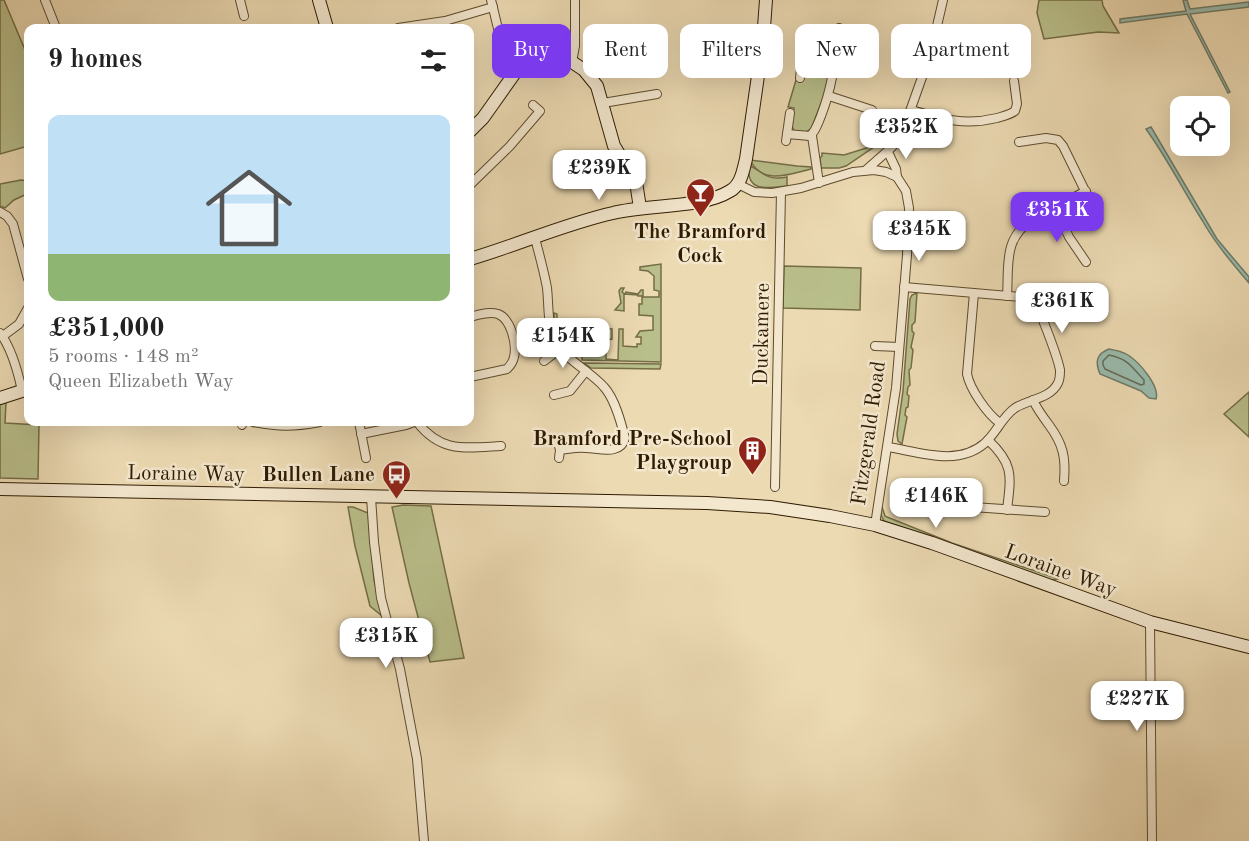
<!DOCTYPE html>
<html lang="en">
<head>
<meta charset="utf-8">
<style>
	:root { --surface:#fff; --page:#f2f2f2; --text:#222; --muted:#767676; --accent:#7c3aed }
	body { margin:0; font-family:"Old Standard TT",serif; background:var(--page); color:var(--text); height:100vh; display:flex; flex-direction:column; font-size:22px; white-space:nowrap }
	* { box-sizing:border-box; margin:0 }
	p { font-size:20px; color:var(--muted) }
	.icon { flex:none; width:33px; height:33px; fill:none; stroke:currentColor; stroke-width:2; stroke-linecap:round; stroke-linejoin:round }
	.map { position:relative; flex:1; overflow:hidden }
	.side { position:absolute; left:24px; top:24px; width:450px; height:402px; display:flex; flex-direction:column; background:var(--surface); border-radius:12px; box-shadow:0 6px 24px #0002 }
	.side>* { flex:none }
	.banner { position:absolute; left:492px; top:24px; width:570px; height:54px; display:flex; gap:12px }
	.tools { position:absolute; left:1170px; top:96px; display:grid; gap:12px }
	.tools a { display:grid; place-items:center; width:60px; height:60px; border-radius:12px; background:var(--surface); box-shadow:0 6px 24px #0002; font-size:30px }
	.price { position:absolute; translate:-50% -51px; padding:0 14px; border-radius:12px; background:#fff; color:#222; font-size:20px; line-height:39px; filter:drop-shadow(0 2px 3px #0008) }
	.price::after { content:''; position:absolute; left:50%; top:36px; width:18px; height:14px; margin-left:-9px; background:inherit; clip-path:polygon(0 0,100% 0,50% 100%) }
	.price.on { background:var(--accent); color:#fff }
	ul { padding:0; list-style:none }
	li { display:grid; align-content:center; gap:12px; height:318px; padding:0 24px }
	li span { display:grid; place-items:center; height:186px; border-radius:12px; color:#555 }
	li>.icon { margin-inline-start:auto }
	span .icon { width:108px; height:108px; fill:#fffc; stroke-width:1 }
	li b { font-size:26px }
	h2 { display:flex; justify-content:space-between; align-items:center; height:72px; padding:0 24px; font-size:26px }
	.pill { padding:0 21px; border-radius:12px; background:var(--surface); box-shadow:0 6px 24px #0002; font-size:21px; line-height:54px }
	.pill.on { background:var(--accent); color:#fff }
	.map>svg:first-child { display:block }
</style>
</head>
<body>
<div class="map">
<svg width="1249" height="841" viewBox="0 0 1249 841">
	<rect width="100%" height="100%" fill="#ecdab3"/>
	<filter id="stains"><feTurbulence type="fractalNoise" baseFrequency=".00333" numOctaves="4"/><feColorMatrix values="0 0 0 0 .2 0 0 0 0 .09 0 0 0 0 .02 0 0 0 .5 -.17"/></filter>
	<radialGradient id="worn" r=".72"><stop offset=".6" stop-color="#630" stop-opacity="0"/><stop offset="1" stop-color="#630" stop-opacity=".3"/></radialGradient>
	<g fill="#b9bf8b" stroke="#746d46" stroke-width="1.5">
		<polygon points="0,0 4,0 28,57 28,146 0,154"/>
		<polygon points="1039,0 1102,0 1103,6 1119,33 1098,32 1044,39 1037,13"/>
		<polygon points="813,37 827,38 834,44 829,83 811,129 806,132 794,131 792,126 794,108 788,107 796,80 802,80 805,77 809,76 810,70 805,66 808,42"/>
		<polygon points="900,110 906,110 896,132 846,166 839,168 821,168 820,158 822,156 822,153 844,155 873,146 875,129 895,132 898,127"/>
		<path d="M750,160L797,166L811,167V169C790,174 763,186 750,160Z"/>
		<path d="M749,165C764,173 767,181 787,177V186C768,188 745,193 749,165Z"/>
		<polygon points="21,180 28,181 27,194 14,200 5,208 0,206 0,184"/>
		<polygon points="661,264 661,362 582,360 582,356 588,350 600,346 606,349 606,359 618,360 619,329 623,329 623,346 637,347 637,344 641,344 641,337 636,337 640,331 653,330 653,316 639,315 639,304 642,304 642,296 638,296 638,295 624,294 624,311 615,310 621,303 619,291 621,288 624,288 622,292 625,294 626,292 638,294 641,290 643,290 643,297 659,297 659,291 654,290 654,276 648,271 640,270 640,267"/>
		<polygon points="784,266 861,268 860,310 783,308"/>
		<polygon points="917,293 915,322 912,325 912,331 914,333 911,347 913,350 911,368 909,370 910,385 908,387 907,394 909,396 908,407 906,408 905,415 907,417 902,444 898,441 897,434 903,391 910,299 912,295"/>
		<path d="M554,313L557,314V323L560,324V326L579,327V333H596V328L612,329V339L595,342L575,354C562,345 553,329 554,313Z"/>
		<polygon points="584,363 661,364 660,369 591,368"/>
		<polygon points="1249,392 1249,437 1224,414"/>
		<polygon points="6,403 5,423 39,425 38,479 0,478 0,404"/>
		<polygon points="881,504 885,516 887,517 952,543 1059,579 1050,580 884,521 881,515"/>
		<polygon points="403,505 431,506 464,658 430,662 409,583 392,507"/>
		<polygon points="348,507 353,507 368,513 374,580 382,616 370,606 355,546"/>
	</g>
	<g fill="#99bbad" stroke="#6f7b68" stroke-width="1.5">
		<polygon points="1183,0 1187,0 1190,9 1249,2 1249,7 1190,14 1230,92 1228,93 1187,14 1120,23 1120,19 1186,11"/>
		<path d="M1151,127L1217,239L1249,277V283C1232,263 1215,243 1202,220C1183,190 1167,158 1146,129Z"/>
		<path d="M1109,349C1115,350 1122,351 1128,355C1139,362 1160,386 1156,399L1149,398L1141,391L1100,374C1095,362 1096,354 1109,349Z"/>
	</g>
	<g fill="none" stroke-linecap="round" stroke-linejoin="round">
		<path stroke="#646b56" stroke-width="1.5" d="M1109,355C1128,359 1131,366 1144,380V384L1141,385L1105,369L1103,365V361Z"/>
		<defs>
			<g id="street">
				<polyline points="45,0 56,28"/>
				<polyline points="240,0 244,16"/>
				<path d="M491,0C497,21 501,55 517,70"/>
				<polyline points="398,28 445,21 493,7"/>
				<polyline points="572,62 575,46 575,0"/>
				<polyline points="800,78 804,42 807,36 815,34 838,37"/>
				<polyline points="829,96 872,110"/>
				<polyline points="603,103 657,94"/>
				<path d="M911,110C942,119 964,126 997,118C1004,116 1009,115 1015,111L1017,104L1014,81"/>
				<path d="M787,134L810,136C816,131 818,123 821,116C833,85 835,60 839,28"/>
				<polyline points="812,136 819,183"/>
				<polyline points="786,141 790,113"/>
				<polyline points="1019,142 1046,138 1058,140 1063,146 1089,199"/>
				<polyline points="888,152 896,169 897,177"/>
				<polyline points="866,170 892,147 904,128 931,52 943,0"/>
				<polyline points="738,184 754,192 772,193 801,188 853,172 874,170 886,172 897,177 906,191 909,208 907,255 896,388 875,525"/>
				<polyline points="470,185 510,146 540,111 533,105"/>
				<polyline points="1055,207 1069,237 1086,262"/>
				<polyline points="0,212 7,216 13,224 28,279"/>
				<path d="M535,238C539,254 544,271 547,288C549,305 547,327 556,342C567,361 590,371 604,387C615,399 621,422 625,438C621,456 598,448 586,448C577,447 569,449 560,450"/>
				<path d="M974,293L967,374C970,389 987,414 1000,423"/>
				<path d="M1007,296C1009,266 1003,238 1032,220L1086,191"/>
				<path d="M470,317C478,315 489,311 498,314C511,319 517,344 514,357C513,362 511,365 507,369L470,377"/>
				<path d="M0,333C12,349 18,372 22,391"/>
				<polyline points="3,336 19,324 28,308"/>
				<polyline points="875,346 899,347"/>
				<polyline points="544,361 561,348"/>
				<polyline points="554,395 570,391 586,371"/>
				<path d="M1033,400C1037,409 1043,417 1049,425C1063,444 1066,457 1064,481"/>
				<path d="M253,422C279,427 293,427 320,422"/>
				<polyline points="359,422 366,458"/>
				<path d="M417,422C441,453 465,448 501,446"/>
				<polyline points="242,425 243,422"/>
				<polyline points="361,434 406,425 414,422"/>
				<path d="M988,440C1014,464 1011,476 1007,510"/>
				<polyline points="558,443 560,450 559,458"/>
				<path d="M888,447C919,452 958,467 985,443C997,432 1002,417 1015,408C1029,399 1050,399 1058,383C1060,379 1060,375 1060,370C1058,359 1042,314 1035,305C1031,300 1026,298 1020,297L904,287"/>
				<polyline points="775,487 781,192"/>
				<polyline points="371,497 374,542 381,598 400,669 417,759 424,841"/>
				<polyline points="973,507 1045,512"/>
				<polyline points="1150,622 1152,841"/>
			</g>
			<g id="secondary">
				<polyline points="319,0 327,28"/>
				<polyline points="470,131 483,118 517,70 531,63 548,59 565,60 572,62 584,70 597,86 614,146 636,182 640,208"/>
				<path d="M470,259C518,245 564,224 613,213C647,204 701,209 730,191C741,185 743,171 746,159L763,41L766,0"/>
				<polyline points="0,398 28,389"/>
				<polyline points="0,489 707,503 770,507 830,516 875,525 932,543 1150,622 1249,647"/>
			</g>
		</defs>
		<use href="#street" stroke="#5e4b2d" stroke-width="10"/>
		<use href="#secondary" stroke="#2f1b00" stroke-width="14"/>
		<use href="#street" stroke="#f3e7ce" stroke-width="8"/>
		<use href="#secondary" stroke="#f3e7ce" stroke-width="12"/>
	</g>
	<defs>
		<symbol id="bar-pin" viewBox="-11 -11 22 30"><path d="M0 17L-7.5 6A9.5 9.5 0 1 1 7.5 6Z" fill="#8f2418" stroke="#f3e7ce"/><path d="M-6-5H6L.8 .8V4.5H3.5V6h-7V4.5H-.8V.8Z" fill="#fff"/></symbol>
		<symbol id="building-pin" viewBox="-11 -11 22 30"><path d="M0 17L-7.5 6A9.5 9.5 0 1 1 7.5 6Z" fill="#8f2418" stroke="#f3e7ce"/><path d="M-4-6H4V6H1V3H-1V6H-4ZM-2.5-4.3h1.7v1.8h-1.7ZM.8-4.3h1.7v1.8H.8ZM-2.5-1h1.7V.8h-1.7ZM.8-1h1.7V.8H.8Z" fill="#fff"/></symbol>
		<symbol id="bus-pin" viewBox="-11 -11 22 30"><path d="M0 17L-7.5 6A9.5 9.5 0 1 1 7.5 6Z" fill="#8f2418" stroke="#f3e7ce"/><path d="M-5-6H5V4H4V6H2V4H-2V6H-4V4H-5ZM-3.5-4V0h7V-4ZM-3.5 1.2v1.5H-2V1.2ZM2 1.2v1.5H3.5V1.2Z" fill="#fff"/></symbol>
	</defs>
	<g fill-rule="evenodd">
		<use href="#bar-pin" x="684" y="176" width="33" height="45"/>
		<use href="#building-pin" x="736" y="434" width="33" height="45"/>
		<use href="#bus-pin" x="380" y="458" width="33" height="45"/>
	</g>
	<g text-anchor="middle" stroke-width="5" stroke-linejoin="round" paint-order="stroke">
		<g font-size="21" font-weight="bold" fill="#2f1b00" stroke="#f3e7ce" text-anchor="end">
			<text x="700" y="238" text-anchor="middle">The Bramford<tspan x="700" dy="24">Cock</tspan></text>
			<text x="732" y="445">Bramford Pre-School<tspan x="732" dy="24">Playgroup</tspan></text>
			<text x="375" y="481">Bullen Lane</text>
		</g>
		<g font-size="21" fill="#2f1b00" stroke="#f3e7ce">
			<text transform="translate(761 334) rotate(-89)" y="7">Duckamere</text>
			<text transform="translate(868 433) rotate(-82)" y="7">Fitzgerald Road</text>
			<text transform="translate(186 473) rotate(1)" y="7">Loraine Way</text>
			<text transform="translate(1061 570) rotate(20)" y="7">Loraine Way</text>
		</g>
	</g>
	<rect width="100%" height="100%" filter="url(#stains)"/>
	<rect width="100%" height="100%" fill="url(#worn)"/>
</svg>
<div class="tools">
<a><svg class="icon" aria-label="locate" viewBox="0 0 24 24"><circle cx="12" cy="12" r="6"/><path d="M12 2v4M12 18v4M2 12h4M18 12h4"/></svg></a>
</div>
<b class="price" style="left:906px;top:160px">£352K</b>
<b class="price" style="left:599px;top:201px">£239K</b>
<b class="price on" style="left:1057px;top:243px">£351K</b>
<b class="price" style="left:919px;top:262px">£345K</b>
<b class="price" style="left:1062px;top:334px">£361K</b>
<b class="price" style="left:563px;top:369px">£154K</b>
<b class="price" style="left:936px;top:529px">£146K</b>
<b class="price" style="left:386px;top:669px">£315K</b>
<b class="price" style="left:1137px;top:732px">£227K</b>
<div class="banner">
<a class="pill on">Buy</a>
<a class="pill">Rent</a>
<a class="pill">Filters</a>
<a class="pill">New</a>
<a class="pill">Apartment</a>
</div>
<section class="side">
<h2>9 homes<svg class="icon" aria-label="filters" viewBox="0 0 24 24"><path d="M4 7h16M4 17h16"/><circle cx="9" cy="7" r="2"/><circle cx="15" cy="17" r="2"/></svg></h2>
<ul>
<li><span style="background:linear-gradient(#bfe0f5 75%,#8fb573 0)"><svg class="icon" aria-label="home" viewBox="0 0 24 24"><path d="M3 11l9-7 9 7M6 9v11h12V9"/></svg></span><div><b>£351,000</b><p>5 rooms · 148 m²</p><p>Queen Elizabeth Way</p></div></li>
</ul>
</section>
</div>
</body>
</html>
